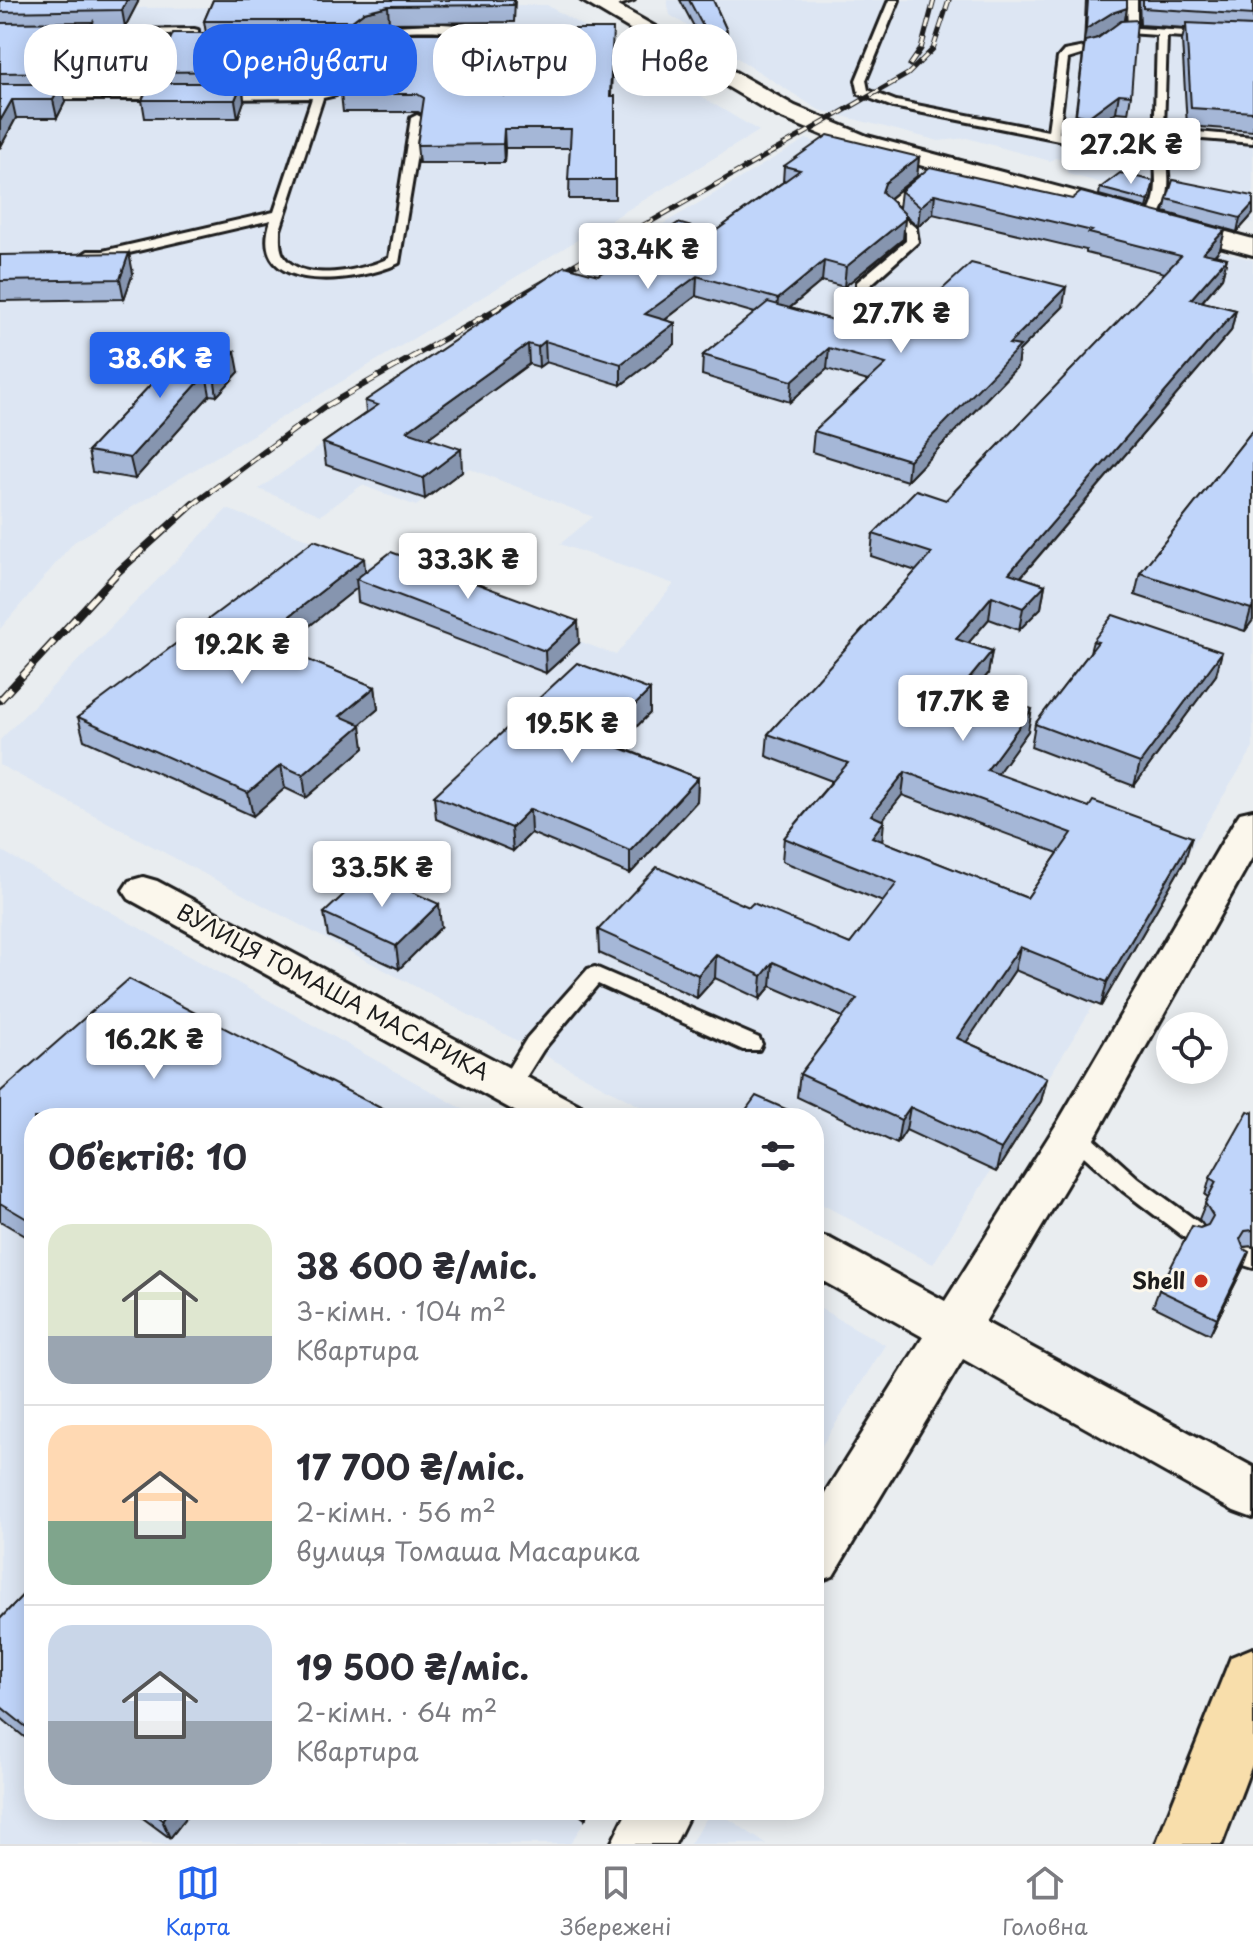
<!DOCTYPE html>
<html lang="uk">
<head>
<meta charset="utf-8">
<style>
	:root { --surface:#fff; --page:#f2f2f3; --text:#2b2b33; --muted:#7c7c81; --line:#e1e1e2; --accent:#2563eb }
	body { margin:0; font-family:"Playpen Sans",sans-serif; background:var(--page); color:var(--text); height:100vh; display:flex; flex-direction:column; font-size:30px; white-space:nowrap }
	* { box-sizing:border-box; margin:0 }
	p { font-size:26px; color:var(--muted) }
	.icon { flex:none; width:44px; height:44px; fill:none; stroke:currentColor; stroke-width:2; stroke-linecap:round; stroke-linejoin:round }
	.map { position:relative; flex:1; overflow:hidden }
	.details { position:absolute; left:24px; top:1108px; width:800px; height:712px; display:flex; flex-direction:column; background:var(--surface); border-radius:32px; box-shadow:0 4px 20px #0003 }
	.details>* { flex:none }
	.guide { position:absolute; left:24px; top:24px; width:800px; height:72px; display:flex; gap:16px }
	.tools { position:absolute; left:1156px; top:1012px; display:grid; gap:16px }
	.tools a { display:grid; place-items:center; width:72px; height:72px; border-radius:50%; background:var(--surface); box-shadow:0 4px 20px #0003; font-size:40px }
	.price { position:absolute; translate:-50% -68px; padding:0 18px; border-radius:8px; background:#fff; color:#222; font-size:26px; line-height:52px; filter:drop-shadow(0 2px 4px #0008) }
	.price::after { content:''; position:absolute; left:50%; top:48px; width:24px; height:18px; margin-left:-12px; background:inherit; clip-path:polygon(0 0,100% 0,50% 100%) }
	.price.current { background:var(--accent); color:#fff }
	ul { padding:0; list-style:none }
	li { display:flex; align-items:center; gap:24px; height:200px; padding:0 24px }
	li+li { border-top:2px solid var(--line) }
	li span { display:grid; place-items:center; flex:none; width:224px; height:160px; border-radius:24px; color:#555 }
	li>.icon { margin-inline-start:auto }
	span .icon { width:96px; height:96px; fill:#fffc; stroke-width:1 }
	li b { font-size:34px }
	h2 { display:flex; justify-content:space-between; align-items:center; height:96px; padding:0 24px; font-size:34px }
	.pill { padding:0 28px; border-radius:32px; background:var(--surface); box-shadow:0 4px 20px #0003; font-size:28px; line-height:72px }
	.pill.current { background:var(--accent); color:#fff }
	.tab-bar { display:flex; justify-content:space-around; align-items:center; height:112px; border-top:2px solid var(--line); background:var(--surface); font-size:22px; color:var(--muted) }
	.tab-bar a { display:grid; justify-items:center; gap:4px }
	.tab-bar .current { color:var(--accent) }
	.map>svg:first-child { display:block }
</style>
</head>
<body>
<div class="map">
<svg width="1253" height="1844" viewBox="0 0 1253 1844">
	<rect width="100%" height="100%" fill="#e9edf0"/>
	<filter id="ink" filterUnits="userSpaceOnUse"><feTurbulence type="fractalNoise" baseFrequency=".0125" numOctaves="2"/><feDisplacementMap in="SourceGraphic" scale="16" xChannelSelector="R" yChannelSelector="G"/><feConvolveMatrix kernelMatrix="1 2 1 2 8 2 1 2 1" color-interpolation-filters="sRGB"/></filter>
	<g filter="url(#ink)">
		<g fill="#dde6f3">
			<polygon points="667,0 1253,0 1253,223 1068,174 1063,160 1055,158 1050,161 967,138 939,141 819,110 670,15"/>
			<polygon points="547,5 759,131 74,542 0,629 0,9"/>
			<polygon points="806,139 1253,260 1253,748 933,1264 814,1200 814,1118 662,1118 0,765 0,740 227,509 616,655 674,584 560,544 593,517 469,468 416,506 362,485 321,515 259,489 444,359 434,353 606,258"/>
			<polygon points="0,850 479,1118 34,1118 34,1810 592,1810 570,1844 0,1844"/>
			<polygon points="814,1305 885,1345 814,1458"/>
			<polygon points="712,1810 716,1810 766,1844 690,1844"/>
		</g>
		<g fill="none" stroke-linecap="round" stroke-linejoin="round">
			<defs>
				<g id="service">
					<polygon points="618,0 634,0 607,9 602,6"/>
					<path d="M889,0H899L866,80L868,90L896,101L1048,131L1058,58L1064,51L1090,46L1101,35L1106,38L1097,50L1068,59L1059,133L1154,152L1157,35L1128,33L1127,0H1137V28L1253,35V41L1167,36L1164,129L1253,137V143L1164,136C1167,165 1176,197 1154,222H1146L1144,219C1159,200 1156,182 1155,159L893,107L859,94L856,80Z"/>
					<path d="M390,26C421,26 470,16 493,41H567L572,44L567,47H426L421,44L422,42L482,41C469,27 395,29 377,35C368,39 358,47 351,54C342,62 340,83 336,95L323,98L280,230C280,238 279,248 283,255C301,285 365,270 389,258L411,118L417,115L423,118L399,263C361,282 245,298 271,220L103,259L84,258L82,255L88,251H103L274,212L312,98L216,99L211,96L216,93L327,92C340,49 344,37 390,26Z"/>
					<polygon points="194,29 198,30 198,34 68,37 63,34 68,31"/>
					<polygon points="0,93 172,93 177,96 172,99 0,99"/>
					<polygon points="917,177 927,180 897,206 895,211 916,228 918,242 867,288 857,288 857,282 906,241 906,232 883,212 887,202"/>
					<polygon points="595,967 759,1038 762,1044 759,1050 743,1050 598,984 543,1050 516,1093 508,1095 500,1093 497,1087 527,1038 588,969"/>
					<polygon points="1074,1125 1082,1128 1139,1179 1201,1224 1205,1231 1201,1238 1193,1241 1185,1238 1123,1191 1066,1140 1063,1134 1066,1128"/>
					<polygon points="1248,1247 1253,1248 1253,1268 1240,1264 1236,1257 1240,1250"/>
				</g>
				<g id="minor">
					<polygon points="1253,810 1253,856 1090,1146 985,1322 1253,1467 1253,1518 1234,1511 963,1359 833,1576 814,1583 814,1510 923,1337 814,1276 814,1234 831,1239 945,1301 1058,1122 1234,822 1240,813"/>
					<polygon points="143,877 157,881 581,1106 587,1118 527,1118 129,899 123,890 129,881"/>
					<polygon points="628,1810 692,1810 675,1844 611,1844"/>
				</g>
				<polygon id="tertiary" points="581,0 608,0 795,106 867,136 1253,239 1253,255 849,146 777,116"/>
				<polygon id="primary" points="1253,1648 1253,1762 1222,1844 1156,1844 1231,1657"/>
			</defs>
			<use href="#service" stroke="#1c1c1c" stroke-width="6"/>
			<use href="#minor" stroke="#1c1c1c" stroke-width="6"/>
			<use href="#tertiary" stroke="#1c1c1c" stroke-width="6"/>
			<use href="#primary" stroke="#1c1c1c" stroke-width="6"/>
			<use href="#service" fill="#fbf7ec" fill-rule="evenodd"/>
			<use href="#minor" fill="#fbf7ec" fill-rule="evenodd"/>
			<use href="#tertiary" fill="#fbf7ec" fill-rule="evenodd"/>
			<use href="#primary" fill="#f8deab" fill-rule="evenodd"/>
			<defs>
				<g id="rail-far2">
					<polyline points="910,65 921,49 934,0"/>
					<polyline points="645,225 908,74 933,49 949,0"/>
				</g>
				<polyline id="rail-far1" points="191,506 326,406 648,223"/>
				<polyline id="rail" points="0,700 118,572 193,504"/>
			</defs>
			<use href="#rail-far2" stroke="#1c1c1c" stroke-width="5"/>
			<use href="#rail-far1" stroke="#1c1c1c" stroke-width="6"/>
			<use href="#rail" stroke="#1c1c1c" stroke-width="8"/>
			<use href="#rail-far2" stroke="#fbf7ec" stroke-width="3" stroke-dasharray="10" stroke-linecap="butt"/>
			<use href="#rail-far1" stroke="#fbf7ec" stroke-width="4" stroke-dasharray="12" stroke-linecap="butt"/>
			<use href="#rail" stroke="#fbf7ec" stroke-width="5" stroke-dasharray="16" stroke-linecap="butt"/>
		</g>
		<g fill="#a5b7d7" stroke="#1c1c1c" stroke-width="2" fill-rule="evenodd">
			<polygon points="0,0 138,2 125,27 94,28 96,39 71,90 63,90 65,102 57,118 16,118 0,148"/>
			<polygon points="213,0 515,0 514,22 389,23 365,29 361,33 452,50 449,64 508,63 509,81 507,96 556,96 613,47 611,96 615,96 615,199 569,199 570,148 505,148 504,163 419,163 417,145 422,114 418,112 343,112 341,94 344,85 342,85 340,67 352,38 338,38 339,50 326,85 251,85 249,89 243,89 244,101 238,118 145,118 142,100 158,83 156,72 206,33 204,21"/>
			<polygon points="680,0 713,0 727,31 726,48 712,55 708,53"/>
			<polygon points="1086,0 1127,0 1125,20 1131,95 1128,113 1116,112 1085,135 1073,133 1084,46"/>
			<polygon points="1139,0 1253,0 1253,131 1187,126 1182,40 1185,28 1140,25"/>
			<path d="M919,157L917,176L889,198L899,208L901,191L1072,199L1225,230L1220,249L1215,255L1227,258L1222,278L1202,302L1236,310L1231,331L1021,577L1045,585L1041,608L1019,630L989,619L968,643L992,651L988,674L975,689L1028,731L997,774L1185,860L1101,1006L1015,970L966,1042L1047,1078L1041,1101L996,1172L906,1130L897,1144L797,1097L800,1074L843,1017L771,986L760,999L715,978L697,998L599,953L598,930L749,907L850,944L883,902L782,861L784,838L832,781L766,756L768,734L916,571L871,556L873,534L946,500L1165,273L1086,253V250L933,214L918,226L905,215L903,239L844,287L822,281L790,308L891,336L1063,307L1019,351L1017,367L907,481L812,452L814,431L868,381L827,369L790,402L702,375L703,355L755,313L696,296L665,320L675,323V344L621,385L546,362L539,367L529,364L428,438L462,471L425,499L326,465L323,443L366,413L365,401L598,275L713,233L783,182L784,166ZM902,795L1058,853L1027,898L882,841V820Z"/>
			<polygon points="1154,181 1147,208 1099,195 1100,188"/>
			<polygon points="1253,196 1253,214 1237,232 1164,212 1167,199"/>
			<polygon points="0,255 133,273 124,299 0,301"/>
			<polygon points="188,345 239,372 217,396 210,395 135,479 92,472 88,451"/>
			<polygon points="1253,430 1253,620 1245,631 1135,595 1140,573"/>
			<polygon points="365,572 579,643 546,673 358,602 357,588 280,649 375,687 378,709 360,724 364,748 306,798 285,788 253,816 84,740 78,717"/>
			<polygon points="1093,641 1216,675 1134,786 1031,747 1035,724 1090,652"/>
			<polygon points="650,713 617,746 698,778 697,801 630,874 531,833 513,851 436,819 434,796"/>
			<polygon points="324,913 441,927 399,969 328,936"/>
			<polygon points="0,1092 34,1118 34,1241 0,1221"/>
			<polygon points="1253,1113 1253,1246 1243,1247 1243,1268 1210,1334 1153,1306 1159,1290 1200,1228 1204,1226 1199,1219 1208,1197 1205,1195 1210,1178"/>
			<polygon points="34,1583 34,1745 0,1717 0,1619"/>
			<polygon points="132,1810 192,1810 170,1838"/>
			<polygon points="573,1810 591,1810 585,1819"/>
		</g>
		<g fill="#8695af" stroke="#1c1c1c" stroke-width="2">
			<polygon points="127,0 138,0 138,2 125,27 122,10"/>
			<polygon points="388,6 389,23 365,29 354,38 352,21 364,12"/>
			<polygon points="1127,8 1124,25 1109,30 1083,47 1086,29 1112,13"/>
			<polygon points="93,22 96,39 71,90 68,72"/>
			<polygon points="727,31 726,48 712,55 712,38"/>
			<polygon points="337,33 339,50 326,85 324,67"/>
			<polygon points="450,33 452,50 445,82 444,64"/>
			<polygon points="508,63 509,81 506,115 505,96"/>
			<polygon points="248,67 251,85 249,89 247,71"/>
			<polygon points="242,83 244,101 238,118 235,100"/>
			<polygon points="62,84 65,102 57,118 53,100"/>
			<polygon points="1119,94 1116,112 1085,135 1088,117"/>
			<polygon points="12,100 16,118 0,148 0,121"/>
			<polygon points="504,129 505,148 504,163 503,144"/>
			<polygon points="919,157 917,176 883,203 882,192 885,183"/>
			<polygon points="935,194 933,214 918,226 920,207"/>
			<polygon points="1253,204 1253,214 1237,232 1240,218"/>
			<polygon points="905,219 903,239 844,287 846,267"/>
			<polygon points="1225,230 1220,249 1199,272 1203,253"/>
			<polygon points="129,253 133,273 124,299 120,279"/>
			<polygon points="1227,258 1222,278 1187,319 1191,299"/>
			<polygon points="824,261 822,281 776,319 778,299"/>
			<polygon points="697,276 696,296 645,335 645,314"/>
			<polygon points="1066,287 1063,307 1019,351 1017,367 907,481 909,460 1009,344"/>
			<polygon points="1236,310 1231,331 1005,595 1009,573"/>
			<polygon points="675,323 675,344 621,385 621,364"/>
			<polygon points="545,341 546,362 539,367 538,347"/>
			<polygon points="528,344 529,364 409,452 407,431"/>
			<polygon points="829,348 827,369 790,402 792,381"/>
			<polygon points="235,351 239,372 217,396 214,375"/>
			<polygon points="206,374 210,395 135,479 130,458"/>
			<polygon points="461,449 462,471 425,499 423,478"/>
			<polygon points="364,558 366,580 356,579 357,588 263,663 259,640"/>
			<polygon points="1045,585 1041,608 1019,630 1023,608"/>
			<polygon points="992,596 989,619 953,661 956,639"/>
			<polygon points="1253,606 1253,620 1245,631 1251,609"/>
			<polygon points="578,621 579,643 546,673 545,651"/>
			<polygon points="992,651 988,674 960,708 964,685"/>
			<polygon points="1222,652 1216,675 1134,786 1140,763"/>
			<polygon points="375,687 378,709 343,739 340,716"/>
			<polygon points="650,690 650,713 601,763 600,740"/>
			<polygon points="1032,709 1028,731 983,794 987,770"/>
			<polygon points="361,725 364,748 306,798 303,775"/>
			<polygon points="281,765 285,788 253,816 248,793"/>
			<polygon points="905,772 902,795 868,838 871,815"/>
			<polygon points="698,778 697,801 630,874 630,851"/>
			<polygon points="530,809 531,833 513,851 511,828"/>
			<polygon points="884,821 882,844 872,837"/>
			<polygon points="1192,837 1185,860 1101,1006 1107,982"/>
			<polygon points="439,904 441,927 399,969 396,946"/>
			<polygon points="1020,947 1015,970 953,1062 957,1038"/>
			<polygon points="716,955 715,978 697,998 698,975"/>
			<polygon points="773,962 771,986 760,999 762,976"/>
			<polygon points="1047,1078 1041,1101 996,1172 1001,1149"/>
			<polygon points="910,1107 906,1130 897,1144 901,1120"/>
			<polygon points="1249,1252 1243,1268 1210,1334 1217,1318"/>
			<polygon points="169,1810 192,1810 170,1838 162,1820"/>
			<polygon points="585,1810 591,1810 585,1819"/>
		</g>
		<g fill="#c0d5fa" stroke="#1c1c1c" stroke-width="2" fill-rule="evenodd">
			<polygon points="0,0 127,0 122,10 0,12"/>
			<polygon points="213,0 514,0 513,5 388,6 364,12 352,21 204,21"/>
			<polygon points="689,0 713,0 727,31 712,38 708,36"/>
			<polygon points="1088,0 1127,0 1127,8 1112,13 1086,29"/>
			<polygon points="1143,0 1253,0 1253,15 1143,8"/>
			<polygon points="1137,20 1131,95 1119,94 1088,117 1076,114 1085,41 1098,38 1121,21"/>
			<polygon points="93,22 68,72 0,73 0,23"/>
			<polygon points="1186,23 1253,26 1253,112 1191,108"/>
			<polygon points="573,29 613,29 610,96 615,96 615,180 568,180 571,129 504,129 503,144 417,145 424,98 417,94 341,94 349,67 340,67 349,40 359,33 450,33 444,64 508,63 505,96 556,96 562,33"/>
			<polygon points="173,33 337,33 324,67 248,67 247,71 156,72"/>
			<polygon points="150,83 242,83 235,100 142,100"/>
			<polygon points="0,84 62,84 53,100 12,100 0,121"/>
			<polygon points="828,135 919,157 885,183 882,192 905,214 905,219 846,267 824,261 778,299 697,276 645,314 675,323 621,364 545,341 538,347 528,344 407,431 461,449 423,478 323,443 378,405 365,401 565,266 598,275 678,223 713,233 800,170 784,166"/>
			<path d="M930,167L1072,199L1081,192L1225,230L1203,253L1227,258L1191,299L1236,310L1009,573L1045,585L1023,608L992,596L956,639L992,651L964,685L1032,709L987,770L1089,807L1093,801L1192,837L1107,982L1020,947L957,1038L1047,1078L1001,1149L910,1107L901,1120L800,1074L857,999L773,962L762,976L716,955L698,975L598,930L657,867L749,907L753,903L850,944L897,883L784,838L848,763L768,734L932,553L873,534L916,490L946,500L1181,256L1089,233L1092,231L935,194L920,207L901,191ZM905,772L1072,833L1027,898L872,837L884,821L871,815Z"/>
			<polygon points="1120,173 1154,181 1149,201 1100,188"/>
			<polygon points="1173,180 1253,196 1253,204 1240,218 1167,199"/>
			<polygon points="129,253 120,279 0,281 0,255"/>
			<polygon points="971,263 1066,287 1009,344 1020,346 909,460 814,431 886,364 829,348 792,381 703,355 768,302 891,336"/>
			<polygon points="188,345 235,351 214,375 206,374 130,458 88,451"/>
			<polygon points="1253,430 1253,606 1251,609 1140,573"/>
			<polygon points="314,540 364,558 259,640 375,687 340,716 361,725 303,775 281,765 248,793 78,717"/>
			<polygon points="391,552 578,621 545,651 356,579"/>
			<polygon points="1113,615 1222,652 1140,763 1035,724 1098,642 1093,641"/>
			<polygon points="577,663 650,690 600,740 698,778 630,851 530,809 511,828 434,796"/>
			<polygon points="368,872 439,904 396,946 324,913"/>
			<polygon points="129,979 400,1118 34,1118 34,1223 0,1203 0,1092"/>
			<polygon points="756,1096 797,1114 794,1118 740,1118"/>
			<polygon points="1248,1111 1253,1113 1253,1230 1245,1231 1240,1239 1244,1249 1249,1252 1217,1318 1159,1290 1192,1226 1200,1228 1208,1225 1213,1216 1205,1203 1216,1182 1210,1178"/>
			<polygon points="34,1583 34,1728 31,1731 0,1706 0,1619"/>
			<polygon points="149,1810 169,1810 162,1820"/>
		</g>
	</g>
	<circle fill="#c8321e" stroke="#fbf7ec" stroke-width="3" cx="1201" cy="1281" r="8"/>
	<g text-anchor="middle" stroke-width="6" stroke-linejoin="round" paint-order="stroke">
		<g font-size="22" fill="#1c1c1c" stroke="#fbf7ec">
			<text transform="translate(333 992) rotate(28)" y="8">ВУЛИЦЯ ТОМАША МАСАРИКА</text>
		</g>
		<g font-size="22" font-weight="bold" fill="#1c1c1c" stroke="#fbf7ec" text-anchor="end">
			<text x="1185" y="1289">Shell</text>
		</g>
	</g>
</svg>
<div class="tools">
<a><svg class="icon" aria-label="locate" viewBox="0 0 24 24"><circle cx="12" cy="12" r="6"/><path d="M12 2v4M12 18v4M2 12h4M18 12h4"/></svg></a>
</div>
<b class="price" style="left:1131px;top:186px">27.2K ₴</b>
<b class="price" style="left:648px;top:291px">33.4K ₴</b>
<b class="price" style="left:901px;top:355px">27.7K ₴</b>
<b class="price current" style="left:160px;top:400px">38.6K ₴</b>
<b class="price" style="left:468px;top:601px">33.3K ₴</b>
<b class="price" style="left:242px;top:686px">19.2K ₴</b>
<b class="price" style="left:963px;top:743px">17.7K ₴</b>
<b class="price" style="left:572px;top:765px">19.5K ₴</b>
<b class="price" style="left:382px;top:909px">33.5K ₴</b>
<b class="price" style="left:154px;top:1081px">16.2K ₴</b>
<div class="guide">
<a class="pill">Купити</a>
<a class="pill current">Орендувати</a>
<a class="pill">Фільтри</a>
<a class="pill">Нове</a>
</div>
<section class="details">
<h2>Об’єктів: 10<svg class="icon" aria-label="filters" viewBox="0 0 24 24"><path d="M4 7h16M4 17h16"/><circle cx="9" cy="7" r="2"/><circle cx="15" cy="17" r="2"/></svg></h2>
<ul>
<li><span style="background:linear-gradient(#dfe7d0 70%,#9aa5b1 0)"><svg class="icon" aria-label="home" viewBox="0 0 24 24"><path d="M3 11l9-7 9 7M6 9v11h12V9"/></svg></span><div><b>38 600 ₴/міс.</b><p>3-кімн. · 104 m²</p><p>Квартира</p></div></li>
<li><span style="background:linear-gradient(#ffd9b3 60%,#7fa58c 0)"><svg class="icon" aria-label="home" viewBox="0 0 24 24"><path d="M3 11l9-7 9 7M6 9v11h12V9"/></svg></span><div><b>17 700 ₴/міс.</b><p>2-кімн. · 56 m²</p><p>вулиця Томаша Масарика</p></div></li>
<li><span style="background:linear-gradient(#c9d6e8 60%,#9aa5b1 0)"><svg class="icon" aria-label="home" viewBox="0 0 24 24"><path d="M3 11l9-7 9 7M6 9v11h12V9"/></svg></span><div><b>19 500 ₴/міс.</b><p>2-кімн. · 64 m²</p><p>Квартира</p></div></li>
</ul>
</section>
</div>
<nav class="tab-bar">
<a class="current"><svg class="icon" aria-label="map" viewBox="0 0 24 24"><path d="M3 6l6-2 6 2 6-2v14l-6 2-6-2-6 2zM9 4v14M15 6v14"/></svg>Карта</a>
<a><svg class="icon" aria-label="saved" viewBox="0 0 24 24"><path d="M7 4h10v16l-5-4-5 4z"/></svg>Збережені</a>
<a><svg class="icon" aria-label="home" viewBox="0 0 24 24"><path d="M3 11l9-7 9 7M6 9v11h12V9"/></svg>Головна</a>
</nav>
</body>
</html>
